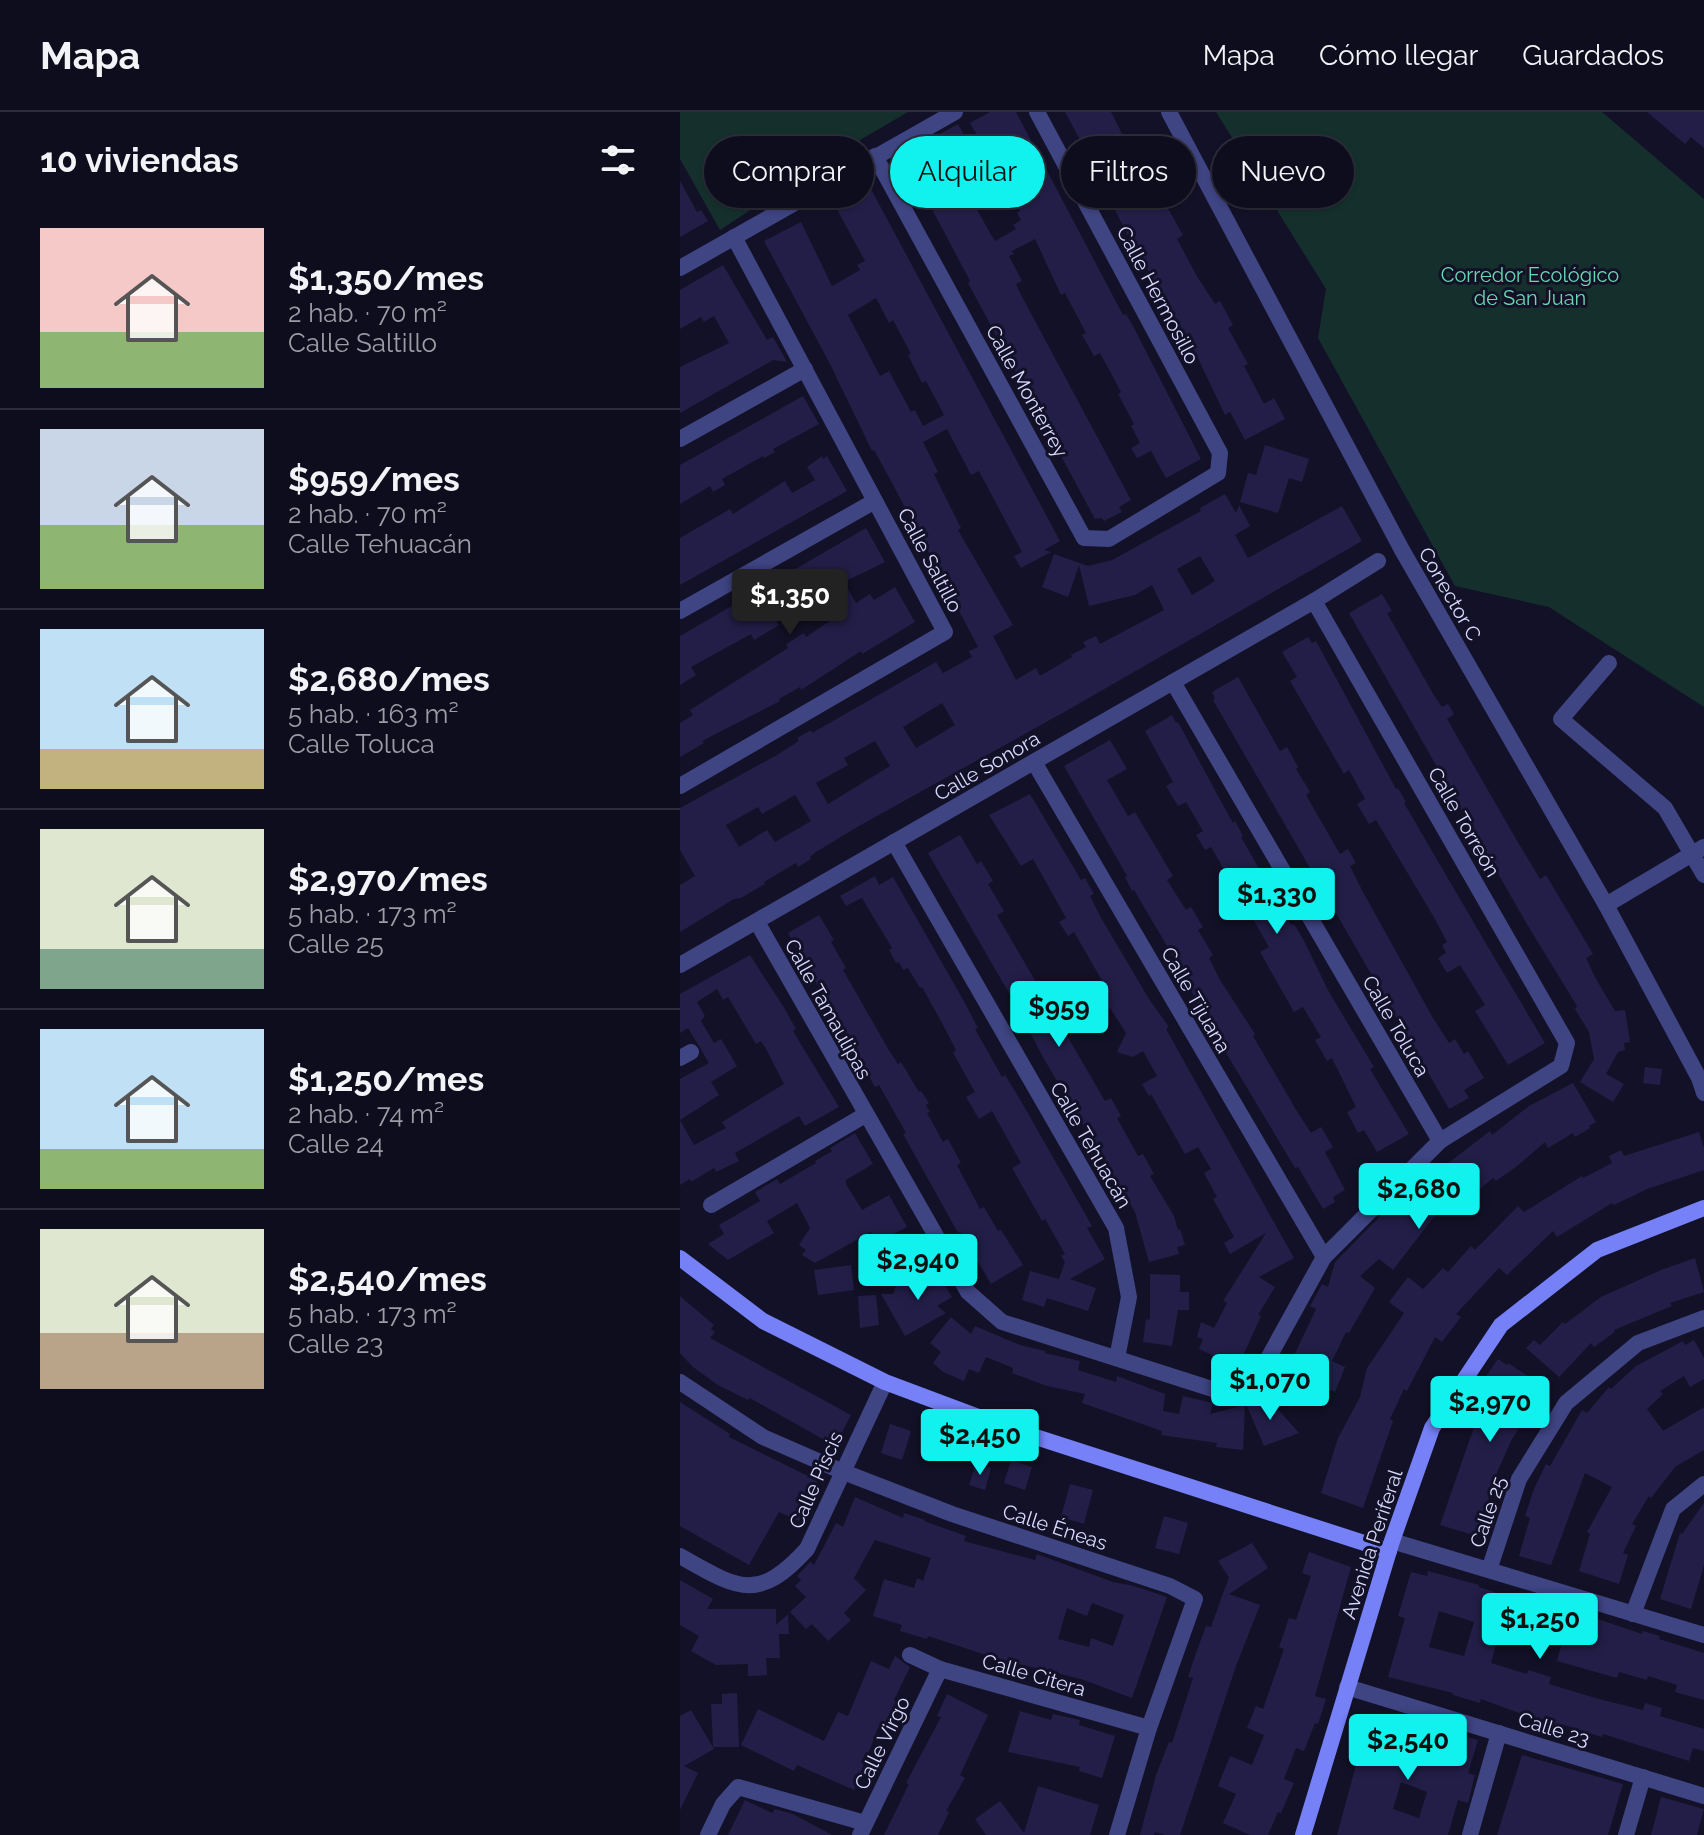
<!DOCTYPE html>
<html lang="es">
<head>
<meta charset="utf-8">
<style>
	:root { --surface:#0e0d1d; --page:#1c1b2a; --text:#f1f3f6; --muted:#9b9ca4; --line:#2e2d3b; --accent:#11f1ee }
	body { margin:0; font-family:Raleway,sans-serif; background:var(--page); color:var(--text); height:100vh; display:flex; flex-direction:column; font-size:30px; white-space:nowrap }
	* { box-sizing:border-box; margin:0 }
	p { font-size:26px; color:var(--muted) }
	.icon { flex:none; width:44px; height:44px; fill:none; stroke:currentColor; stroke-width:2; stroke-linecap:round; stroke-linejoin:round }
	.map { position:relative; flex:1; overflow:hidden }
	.details { display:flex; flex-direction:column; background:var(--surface); width:680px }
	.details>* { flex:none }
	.top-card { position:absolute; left:24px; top:24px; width:760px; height:72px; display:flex; gap:16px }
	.price { position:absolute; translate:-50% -68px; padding:0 18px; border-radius:8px; background:var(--accent); color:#111; font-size:26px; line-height:52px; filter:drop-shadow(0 2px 4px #0008) }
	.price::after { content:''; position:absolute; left:50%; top:48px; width:24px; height:18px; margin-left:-12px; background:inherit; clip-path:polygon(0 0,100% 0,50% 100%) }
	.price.selected { background:#222; color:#fff }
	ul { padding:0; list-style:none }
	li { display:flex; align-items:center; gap:24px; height:200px; padding:0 40px }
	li+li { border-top:2px solid var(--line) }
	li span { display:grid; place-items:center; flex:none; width:224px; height:160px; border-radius:0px; color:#555 }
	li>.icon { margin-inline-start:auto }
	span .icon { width:96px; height:96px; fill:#fffc; stroke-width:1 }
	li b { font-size:34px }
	h2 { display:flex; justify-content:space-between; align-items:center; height:96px; padding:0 40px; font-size:34px }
	.chip { padding:0 28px; border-radius:36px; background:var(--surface); box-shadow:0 2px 6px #0004,0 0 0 2px var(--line); font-size:28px; line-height:72px }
	.chip.selected { background:var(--accent); color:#111 }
	header { display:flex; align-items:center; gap:48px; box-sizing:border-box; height:112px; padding:0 40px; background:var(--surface); border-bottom:2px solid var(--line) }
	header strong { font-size:38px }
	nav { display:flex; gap:44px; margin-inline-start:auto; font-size:28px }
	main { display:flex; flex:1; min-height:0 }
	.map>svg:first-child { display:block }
</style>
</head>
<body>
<header>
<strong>Mapa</strong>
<nav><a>Mapa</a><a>Cómo llegar</a><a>Guardados</a></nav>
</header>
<main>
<section class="details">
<h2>10 viviendas<svg class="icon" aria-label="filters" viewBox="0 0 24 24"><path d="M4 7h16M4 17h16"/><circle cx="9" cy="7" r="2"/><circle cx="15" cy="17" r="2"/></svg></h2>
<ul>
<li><span style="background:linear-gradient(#f6c9c9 65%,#8fb573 0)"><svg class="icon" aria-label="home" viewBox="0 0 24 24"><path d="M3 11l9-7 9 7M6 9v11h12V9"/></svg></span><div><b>$1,350/mes</b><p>2 hab. · 70 m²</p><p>Calle Saltillo</p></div></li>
<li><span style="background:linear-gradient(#c9d6e8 60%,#8fb573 0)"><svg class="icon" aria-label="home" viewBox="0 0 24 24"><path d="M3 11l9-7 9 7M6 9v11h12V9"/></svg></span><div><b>$959/mes</b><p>2 hab. · 70 m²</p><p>Calle Tehuacán</p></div></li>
<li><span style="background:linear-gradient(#bfe0f5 75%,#c2b280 0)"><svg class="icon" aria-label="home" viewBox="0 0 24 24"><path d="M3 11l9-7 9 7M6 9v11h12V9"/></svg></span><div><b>$2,680/mes</b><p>5 hab. · 163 m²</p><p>Calle Toluca</p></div></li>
<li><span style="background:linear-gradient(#dfe7d0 75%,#7fa58c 0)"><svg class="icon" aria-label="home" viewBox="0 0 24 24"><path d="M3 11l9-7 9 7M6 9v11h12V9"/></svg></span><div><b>$2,970/mes</b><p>5 hab. · 173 m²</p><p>Calle 25</p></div></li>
<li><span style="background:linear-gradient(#bfe0f5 75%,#8fb573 0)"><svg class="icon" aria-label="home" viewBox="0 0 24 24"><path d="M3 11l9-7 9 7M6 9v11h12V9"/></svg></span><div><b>$1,250/mes</b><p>2 hab. · 74 m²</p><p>Calle 24</p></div></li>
<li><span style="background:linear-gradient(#dfe7d0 65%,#b9a48a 0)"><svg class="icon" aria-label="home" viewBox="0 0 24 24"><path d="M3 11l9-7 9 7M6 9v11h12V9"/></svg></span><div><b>$2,540/mes</b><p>5 hab. · 173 m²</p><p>Calle 23</p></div></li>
</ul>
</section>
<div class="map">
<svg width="1024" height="1723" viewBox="0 0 1024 1723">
	<rect width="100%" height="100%" fill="#131127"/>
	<g fill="#15302c">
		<polygon points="0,0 228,0 151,45 40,118 0,47"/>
		<polygon points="536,0 922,0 1024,87 1024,595 869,495 775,474 638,226 646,177"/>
	</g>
	<g fill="#221e47" fill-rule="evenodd">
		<polygon points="310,0 336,0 443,203 446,202 453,214 521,347 486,366 471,339 457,346 451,336 460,331 451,314 454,312 438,282 441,280 420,241 414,244 402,223 406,221 385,181 381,183 355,127 332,139 334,142 329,144 342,169 336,172 339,179 451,388 439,395 442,400 424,409 422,406 415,407 288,171 290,169 226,48 261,29 258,23 278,12 286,26 267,36 283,64 290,61 299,77 289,83 310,121 315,129 336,117 333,113 341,108 337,101 340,99 290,11"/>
		<polygon points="385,0 431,0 480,96 486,93 503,123 497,127 518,166 535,192 540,189 553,213 548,216 568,252 564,254 584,292 594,286 605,307 565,328 550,300 545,303 514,238 449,126 433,94 435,93"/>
		<polygon points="967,0 1024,0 1024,36 1011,25 1005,32"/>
		<path d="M185,66L380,429L364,438L371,440L341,456L334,444L342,440L299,359L291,363L267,317L243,330L258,360L254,362L281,416L278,418L333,513L313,524L336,568L356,556L360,564L392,545L391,543L406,535L403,530L416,524L420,532L484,498L472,473L455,483L409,494L399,453L388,485L362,475L374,442L408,454L432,448L521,399L520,396L545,382L556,401L559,393L570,414L555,423L568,446L662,394L682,429L386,599L179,714L136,740L130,745L131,747L118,755L116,751L84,770L85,772L61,786L54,787L0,820V773L15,764L0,738V696L97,643L119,629L117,626L131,618L132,621L256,550L263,561L292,545L289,539L298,535L211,369L194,338L192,339L150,252L84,129L121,110L152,174L180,158L177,153L185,149L153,90L174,79L171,74ZM196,186L209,211L213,208L231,242L228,243L242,271L246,269L264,303L243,314L235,298L231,300L209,259L200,264L168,203ZM520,444L535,469L512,483L497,457ZM262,591L275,613L236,636L223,615ZM195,629L210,654L148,692L136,671L168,653L164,646ZM115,683L131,709L95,730L87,718L59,735L46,713L78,695L82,702Z"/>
		<polygon points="0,69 17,100 21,98 28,109 0,125"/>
		<polygon points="43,153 87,228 93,225 107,250 93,248 0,301 0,255 49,231 34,204 24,210 21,205 0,217 0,178"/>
		<polygon points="123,284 139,312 93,337 95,340 84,346 83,344 42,367 45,373 33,380 30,374 0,392 0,353"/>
		<polygon points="585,333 629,347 622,370 609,366 598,401 560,390 568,361 576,363"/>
		<polygon points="142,344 143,347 147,344 167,379 0,473 0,426 50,397 53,402 105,369 112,381 135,368 127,355"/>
		<polygon points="186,416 205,450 164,470 176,491 190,482 194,488 215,475 235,510 182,542 181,539 121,578 120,575 99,587 100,589 22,629 24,631 0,645 0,611 13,603 10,598 108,536 106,532 124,521 126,525 163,500 150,477 96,508 99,513 74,528 71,522 11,555 16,563 0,573 0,524"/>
		<polygon points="702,482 712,499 707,501 755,585 762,595 768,592 774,602 767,607 836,727 860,767 866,763 913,842 906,846 916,867 935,899 945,898 950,930 944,931 945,938 938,940 926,962 944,972 933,990 900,970 914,947 909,920 895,897 897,894 848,814 669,501"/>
		<polygon points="628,525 632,531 636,529 716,677 718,676 726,690 724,691 808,835 865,931 828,953 795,899 805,893 780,853 767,861 758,846 766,841 762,833 767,830 755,807 696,708 689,712 677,692 685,687 669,658 664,662 610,569 617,565 602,540"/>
		<polygon points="558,565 600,639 607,635 618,655 616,657 630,680 626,683 660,742 668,737 676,751 670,754 683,780 753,906 769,931 775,927 784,942 788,939 804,966 784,978 789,986 769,997 533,588 535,586 532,580"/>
		<polygon points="492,603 496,611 498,610 549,704 553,711 555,709 563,724 561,725 611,813 614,812 623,827 649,880 694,955 690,957 729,1022 697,1040 684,1018 678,1021 667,1000 676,995 652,946 647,949 635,928 641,925 623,895 614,900 580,840 589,835 564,791 552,798 547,788 551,785 546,775 552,771 531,735 525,738 516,723 523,719 506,690 498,694 486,674 493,670 465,619"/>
		<polygon points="430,628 447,657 427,668 448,704 455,700 493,764 487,768 506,798 511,795 523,815 518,818 533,843 529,846 540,868 575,922 573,924 618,1001 631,1021 641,1015 653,1035 645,1040 665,1078 653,1085 655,1090 643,1097 618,1055 615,1056 518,894 506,866 454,778 452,779 445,765 447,764 384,654"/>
		<polygon points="350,682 401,768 405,766 414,782 410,784 420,804 469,887 489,915 486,917 614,1146 579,1165 595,1175 578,1203 581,1204 558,1255 519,1237 523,1227 517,1225 521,1210 534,1216 547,1191 543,1189 586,1121 550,1142 544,1131 554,1125 533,1087 537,1085 524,1061 531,1057 518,1035 505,1042 471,982 469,984 462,972 477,964 463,939 453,945 437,940 446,921 430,896 427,898 414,877 424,872 394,820 388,824 379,810 386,806 353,747 341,754 309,703"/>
		<polygon points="280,723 297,752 301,749 313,769 308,772 324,799 317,803 425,989 431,986 441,1004 437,1006 458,1044 463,1042 474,1062 470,1064 494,1104 498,1118 500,1117 505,1133 497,1135 499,1142 469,1150 455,1100 364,947 333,888 248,741"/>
		<polygon points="195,764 199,773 213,765 285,891 298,916 295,917 308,940 322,965 325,963 341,989 412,1114 407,1116 425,1147 390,1167 416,1176 408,1199 367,1186 364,1195 342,1188 350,1159 379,1167 385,1150 381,1144 385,1142 365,1107 362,1109 332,1056 341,1051 312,999 299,1007 286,985 295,980 273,941 276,938 262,911 242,875 240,876 228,856 223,858 219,850 216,851 209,838 212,836 182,786 166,794 160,784"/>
		<polygon points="139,803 154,828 151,830 166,856 163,858 210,940 218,952 221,950 239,980 241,979 249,991 246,993 250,1000 247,1001 263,1030 268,1027 281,1051 277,1053 300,1097 304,1095 318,1119 321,1118 343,1153 311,1172 280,1120 278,1121 223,1022 226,1021 199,973 195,975 108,821"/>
		<path d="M70,843L103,894L116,917L113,919L159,995L125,1014L119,1004L55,1041L59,1049L36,1060L34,1056L11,1070L10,1067L0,1073V967L29,951L8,916L0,921V882ZM37,877L43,888L48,885L76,932L81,929L85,935L104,972L42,1010L46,1016L14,1033L0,1008L39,983L31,970L57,954L41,927L34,931L21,909L25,904L17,890Z"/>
		<polygon points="965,955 982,957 980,973 963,971"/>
		<polygon points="893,971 916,1010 909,1014 910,1016 895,1025 893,1021 868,1036 865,1030 836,1055 816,1069 813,1066 790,1085 783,1077 753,1106 713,1158 699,1147 680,1164 695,1176 669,1221 666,1220 652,1249 665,1255 655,1280 633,1271 626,1290 592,1276 598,1261 601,1262 607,1250 610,1252 636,1197 630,1194 642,1172 648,1175 655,1150 717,1087 724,1093 758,1059 810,1019 812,1023 849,994"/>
		<polygon points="1019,1020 1024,1036 1024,1058 967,1077 934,1093 932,1091 877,1125 873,1119 827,1163 819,1156 776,1202 781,1205 762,1230 755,1225 727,1279 724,1277 710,1307 713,1309 683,1396 641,1381 658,1326 680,1285 687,1256 724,1201 709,1190 728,1165 743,1177 763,1156 768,1160 791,1134 795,1138 838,1094 844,1100 902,1064 903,1066 932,1051 929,1044 941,1038 944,1044"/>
		<polygon points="175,1021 193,1052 166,1068 166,1072 182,1098 209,1083 227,1115 197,1131 191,1120 135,1151 122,1143 126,1138 119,1133 130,1116 117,1091 87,1109 94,1121 48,1148 28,1132 44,1122 39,1113 80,1089 75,1080 97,1067 100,1072 136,1051 135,1049 152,1039 150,1036"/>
		<polygon points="1015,1146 1024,1180 990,1191 992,1194 934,1218 935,1220 914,1235 911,1231 879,1265 846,1236 854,1228 860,1233 883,1210 885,1212 921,1185 981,1158"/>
		<polygon points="171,1153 174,1178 138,1183 134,1158"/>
		<polygon points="256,1159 272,1185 257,1194 266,1201 225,1224 201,1182 213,1182 218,1168 221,1173 244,1161 250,1162"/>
		<polygon points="470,1162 500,1163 500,1180 509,1180 509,1198 498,1198 492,1234 463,1230 466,1207 470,1208"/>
		<polygon points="196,1183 199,1213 180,1216 178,1184"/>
		<polygon points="0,1184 34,1213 31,1217 35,1220 30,1226 171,1303 155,1334 70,1286 68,1288 38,1273 13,1255 0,1241"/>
		<polygon points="271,1205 291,1222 295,1214 340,1233 365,1239 365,1241 400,1249 398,1258 436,1270 437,1264 485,1282 483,1299 499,1302 503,1284 533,1291 530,1302 565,1293 563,1338 536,1335 537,1331 481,1323 482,1319 402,1291 405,1282 367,1274 332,1261 333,1256 306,1245 299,1261 289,1257 284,1269 263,1260 253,1251 261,1240 250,1231"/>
		<polygon points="1014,1228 1024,1246 1024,1267 1010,1275 1004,1264 980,1279 983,1282 967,1297 983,1319 1024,1295 1024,1338 995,1355 971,1386 969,1384 952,1412 956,1414 943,1441 948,1443 939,1472 899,1459 910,1422 907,1420 932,1375 905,1361 871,1453 839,1444 850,1406 845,1404 854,1377 866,1352 870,1354 902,1298 907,1301 929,1275 931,1277 956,1254 1003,1229 1005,1233"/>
		<polygon points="818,1247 827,1253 828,1251 865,1275 831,1329 816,1363 797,1424 760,1413 795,1312 793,1310 808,1282 805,1279 808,1274 802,1270"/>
		<polygon points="587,1285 619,1321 584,1334 566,1292"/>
		<polygon points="0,1290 50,1322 49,1325 138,1369 119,1409 99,1400 69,1453 0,1414"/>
		<polygon points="210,1312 231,1319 222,1348 201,1341"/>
		<polygon points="271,1323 299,1330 296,1343 268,1336"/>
		<polygon points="331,1348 352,1355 345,1378 324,1371"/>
		<polygon points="296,1351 311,1356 305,1378 289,1373"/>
		<polygon points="390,1372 413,1378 404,1412 381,1405"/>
		<path d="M175,1385L223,1406L224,1401L245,1408L244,1409L286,1424L284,1429L355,1448L357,1442L433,1470L454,1474L487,1485L452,1586L401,1567L315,1546L248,1524L247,1527L220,1519L222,1513L193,1504L204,1467L234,1476L237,1466L243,1469L251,1446L195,1428L174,1466L186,1478L164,1501L171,1508L148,1529L132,1512L126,1517L110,1500L126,1485L115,1474L121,1468L117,1464L130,1450L134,1453L156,1411L163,1415ZM412,1491L444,1503L433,1534L411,1526L409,1535L378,1527L387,1496L407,1504Z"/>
		<polygon points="1024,1391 1024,1453 1011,1497 980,1487 1000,1421 1002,1422"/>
		<polygon points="484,1404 508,1411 499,1442 475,1436"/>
		<polygon points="572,1431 588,1456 549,1482 580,1493 556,1554 500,1723 485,1723 475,1720 474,1723 460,1723 476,1663 489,1630 492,1631 513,1566 508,1565 516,1541 526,1514 531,1515 549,1465 538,1449"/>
		<polygon points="629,1440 671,1455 635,1584 646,1587 638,1612 635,1611 624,1639 616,1636 604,1667 614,1671 601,1701 598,1700 588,1723 570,1723 543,1711 556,1682 538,1674 550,1644 572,1653 584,1623 567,1616 576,1594 583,1597 604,1537 599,1535 609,1506 616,1508 631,1464 622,1461"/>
		<path d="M748,1459L799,1473V1475L832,1486L833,1482L890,1503L901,1505L903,1502L962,1522L963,1519L980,1524L979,1527L1024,1541V1588L995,1580L997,1573L968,1564L967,1568L939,1560L937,1566L877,1549L882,1530L853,1521L850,1532L819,1522L811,1551L847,1562L848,1558L871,1565L869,1572L919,1587L963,1598L965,1591L982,1596L980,1604L1024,1617V1639L1013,1636L1009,1649L923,1622L922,1625L881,1612L880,1616L801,1587L800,1591L773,1583V1581L708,1565L725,1506L718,1504L731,1460L747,1464ZM759,1499L794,1510L784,1544L749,1535Z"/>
		<polygon points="0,1468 33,1487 27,1497 96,1497 96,1513 108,1502 109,1522 99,1522 100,1546 86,1546 87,1563 68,1564 68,1552 36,1553 11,1539 19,1524 0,1513"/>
		<polygon points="215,1544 230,1555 214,1588 218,1590 206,1619 198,1616 174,1678 117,1653 114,1659 61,1633 78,1597 144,1629 158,1600 168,1604 191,1549 209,1557"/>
		<polygon points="57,1581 59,1635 33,1635 31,1592 42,1592 42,1582"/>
		<polygon points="267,1582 308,1603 280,1663 285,1666 266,1699 269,1700 258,1723 204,1723 229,1672 226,1671 261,1605 257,1604"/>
		<polygon points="11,1598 34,1637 4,1654 18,1661 0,1698 0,1604"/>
		<polygon points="340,1599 371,1608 373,1602 400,1608 399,1613 435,1624 422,1666 399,1659 400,1655 328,1640"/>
		<path d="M698,1604L755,1619L756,1616L798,1628L788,1661L795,1663L788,1691L778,1688L768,1723H657L682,1631L690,1633ZM721,1670L747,1680L739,1706L713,1697Z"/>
		<polygon points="842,1643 943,1672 928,1723 817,1723"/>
		<polygon points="358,1674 419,1693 410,1723 306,1723 295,1707 320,1689 344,1721"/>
		<polygon points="981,1685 1024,1697 1017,1723 971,1723"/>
		<polygon points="65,1688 92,1701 95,1697 113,1702 152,1723 48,1723"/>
	</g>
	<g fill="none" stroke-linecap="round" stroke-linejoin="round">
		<g stroke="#3f4483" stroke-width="16">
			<polyline points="489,0 722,438 926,793 1019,966 1024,981"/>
			<polyline points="195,44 404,426 429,427 538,361 540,341 357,0"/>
			<polyline points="0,156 275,0"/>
			<polyline points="0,327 125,257"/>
			<polyline points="0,499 195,389"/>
			<polyline points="929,551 881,607 985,696 1024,763"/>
			<polyline points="493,570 760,1029"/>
			<polyline points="354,650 644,1145"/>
			<polyline points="0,674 265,520 54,125"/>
			<polyline points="214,730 436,1116 449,1185 437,1246"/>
			<polyline points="926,793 1024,735"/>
			<polyline points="77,810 288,1180 322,1210 551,1283 569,1281 644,1145 760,1029 881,954 887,931 634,489"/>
			<polyline points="0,853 634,489 698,449"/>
			<polyline points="0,946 11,940"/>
			<polyline points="31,1093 185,1003"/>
			<polyline points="208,1161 258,1130"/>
			<polyline points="0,1270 83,1325 161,1359 272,1402 490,1474 515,1487 469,1616 437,1723"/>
			<polyline points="712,1429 1024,1523"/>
			<path d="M0,1444C57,1476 77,1492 127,1437L205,1270"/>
			<polyline points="809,1458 839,1367 886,1291 958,1231 1024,1206"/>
			<polyline points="953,1502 993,1397 1024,1372"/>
			<polyline points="230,1543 260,1557 469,1616"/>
			<polyline points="667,1575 1024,1684"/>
			<polyline points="28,1723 43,1692 58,1675 185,1711"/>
			<polyline points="180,1723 260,1557"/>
			<polyline points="790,1723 819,1621"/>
			<polyline points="946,1723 963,1665"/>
		</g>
		<g stroke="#7681f7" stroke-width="16">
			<polyline points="0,1146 83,1209 205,1270 325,1315 709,1439"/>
			<polyline points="623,1723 712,1429 752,1316 821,1213 917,1138 1024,1096"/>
		</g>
	</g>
	<g text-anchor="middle" stroke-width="6" stroke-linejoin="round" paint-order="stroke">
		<g font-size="20" fill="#69d9b0" stroke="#131127">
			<text x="850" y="170">Corredor Ecológico<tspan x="850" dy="23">de San Juan</tspan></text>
		</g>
		<g font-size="20" fill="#d9d9fd" stroke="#131127">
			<text transform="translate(478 183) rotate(62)" y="7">Calle Hermosillo</text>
			<text transform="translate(347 279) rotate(61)" y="7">Calle Monterrey</text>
			<text transform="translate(250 448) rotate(62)" y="7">Calle Saltillo</text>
			<text transform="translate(770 482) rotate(60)" y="7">Conector C</text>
			<text transform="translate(307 654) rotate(-30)" y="7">Calle Sonora</text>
			<text transform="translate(784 710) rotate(60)" y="7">Calle Torreón</text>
			<text transform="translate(516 888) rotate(60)" y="7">Calle Tijuana</text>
			<text transform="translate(148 897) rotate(61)" y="7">Calle Tamaulipas</text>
			<text transform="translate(716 914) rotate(60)" y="7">Calle Toluca</text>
			<text transform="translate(411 1033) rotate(60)" y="7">Calle Tehuacán</text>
			<text transform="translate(136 1368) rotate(-66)" y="7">Calle Piscis</text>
			<text transform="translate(808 1400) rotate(-71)" y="7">Calle 25</text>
			<text transform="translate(375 1415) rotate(18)" y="7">Calle Éneas</text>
			<text transform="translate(692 1432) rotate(-72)" y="7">Avenida Periferal</text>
			<text transform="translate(354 1563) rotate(16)" y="7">Calle Citera</text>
			<text transform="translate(874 1617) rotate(17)" y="7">Calle 23</text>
			<text transform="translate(202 1631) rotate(-64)" y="7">Calle Virgo</text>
		</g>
	</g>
</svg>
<b class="price selected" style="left:110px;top:525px">$1,350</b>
<b class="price" style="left:597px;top:824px">$1,330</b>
<b class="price" style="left:379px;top:937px">$959</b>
<b class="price" style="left:739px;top:1119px">$2,680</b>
<b class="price" style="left:238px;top:1190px">$2,940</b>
<b class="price" style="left:590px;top:1310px">$1,070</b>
<b class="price" style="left:810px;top:1332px">$2,970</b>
<b class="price" style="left:300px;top:1365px">$2,450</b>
<b class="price" style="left:860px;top:1549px">$1,250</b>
<b class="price" style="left:728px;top:1670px">$2,540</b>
<div class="top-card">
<a class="chip">Comprar</a>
<a class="chip selected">Alquilar</a>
<a class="chip">Filtros</a>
<a class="chip">Nuevo</a>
</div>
</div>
</main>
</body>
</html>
